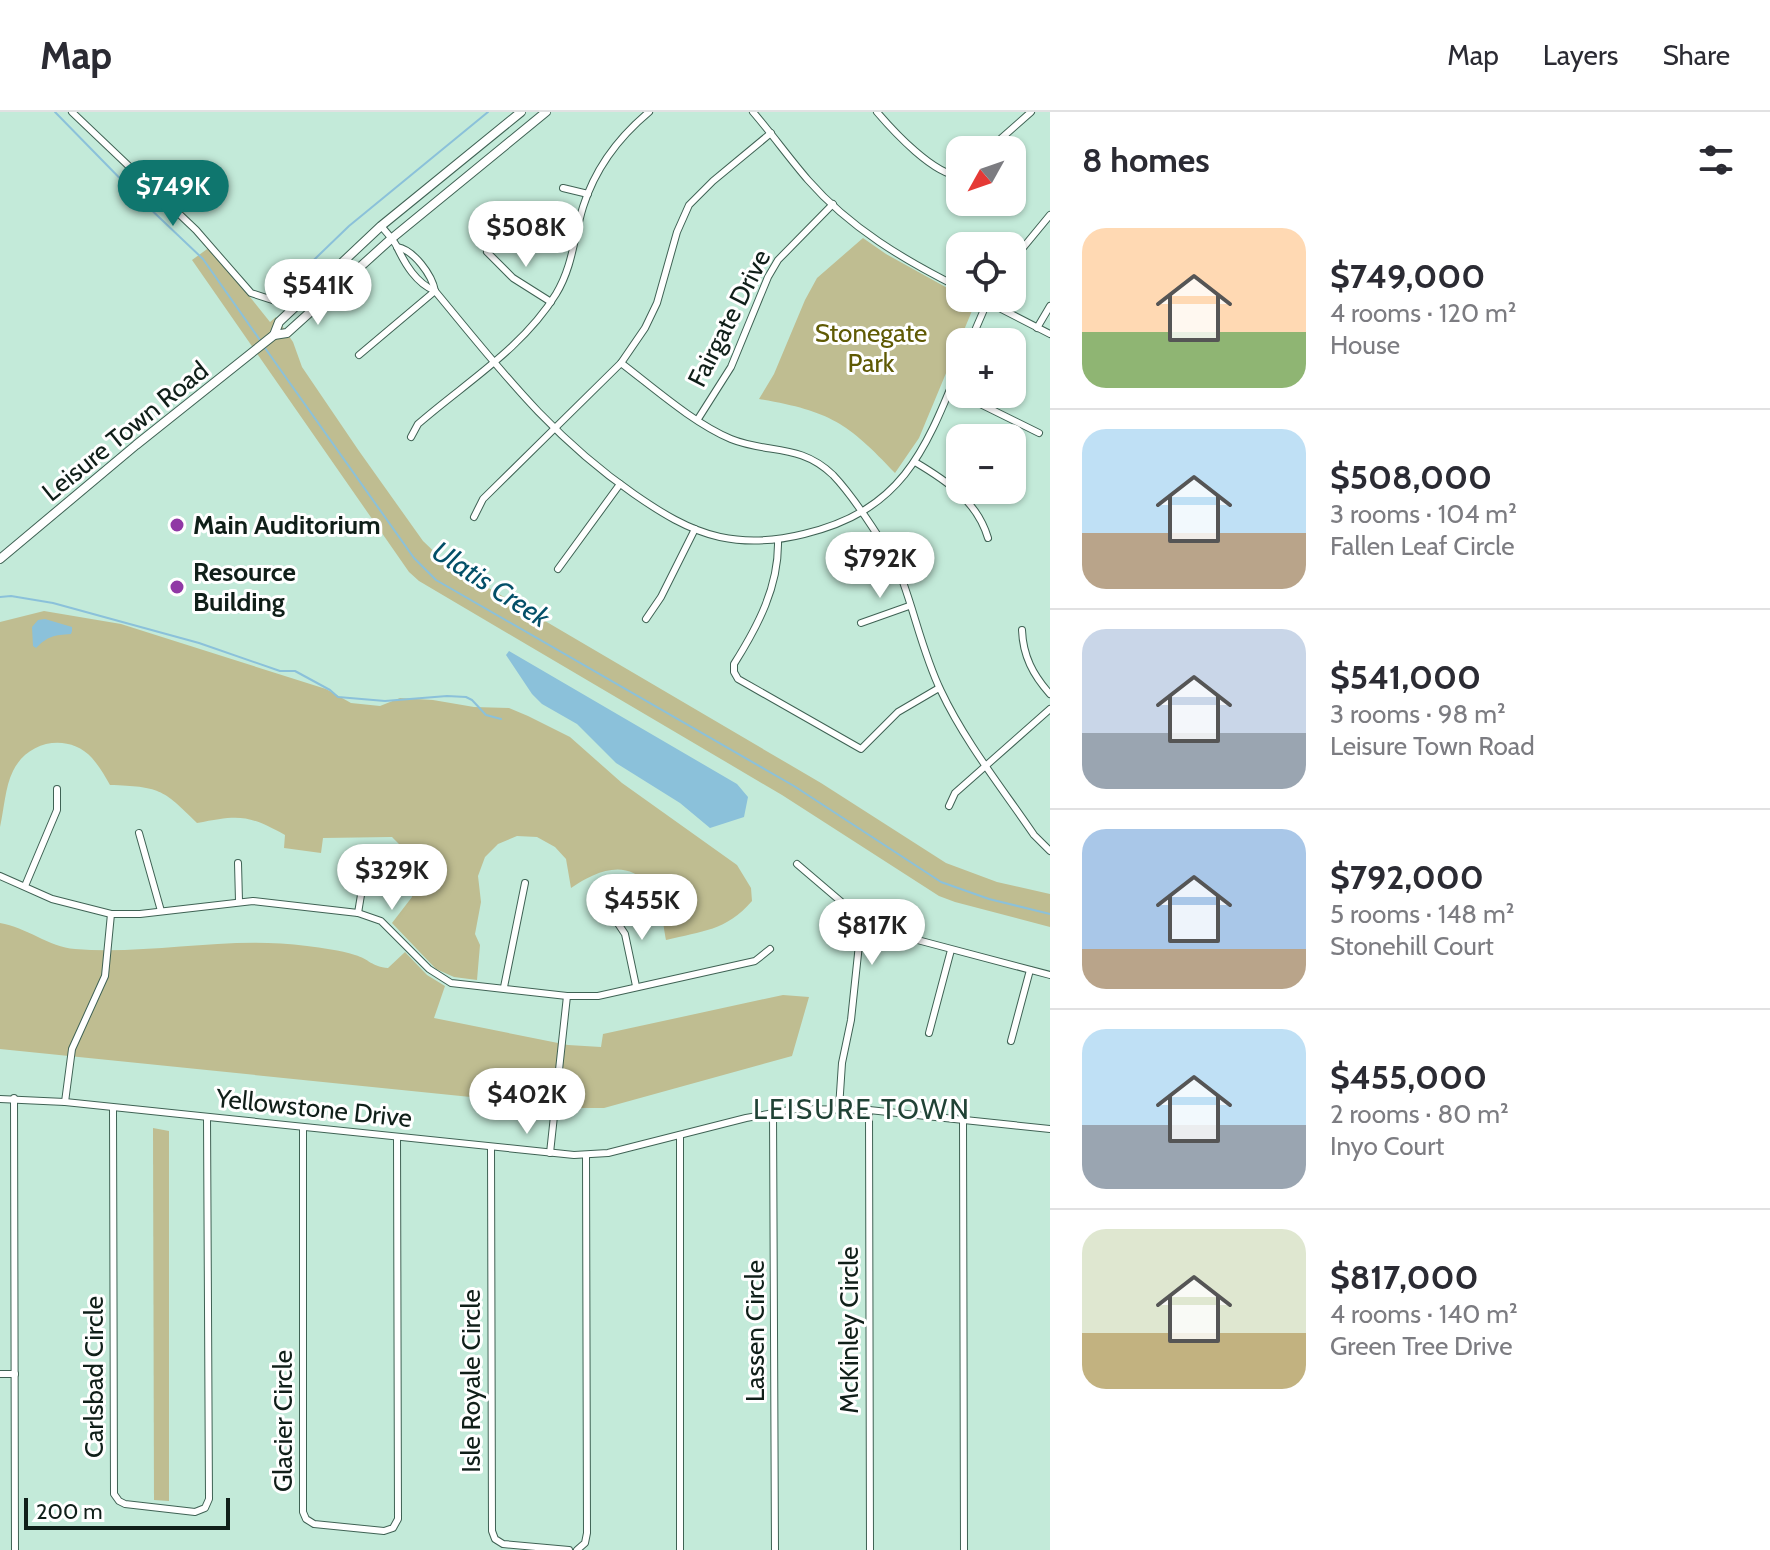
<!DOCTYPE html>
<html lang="en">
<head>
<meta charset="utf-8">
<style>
	:root { --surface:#fff; --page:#f7f7f7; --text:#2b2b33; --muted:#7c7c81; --line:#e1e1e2; --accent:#0f766e }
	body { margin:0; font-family:Cabin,sans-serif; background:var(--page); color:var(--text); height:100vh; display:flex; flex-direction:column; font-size:30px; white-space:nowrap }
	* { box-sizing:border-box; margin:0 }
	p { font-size:26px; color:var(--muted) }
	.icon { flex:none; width:44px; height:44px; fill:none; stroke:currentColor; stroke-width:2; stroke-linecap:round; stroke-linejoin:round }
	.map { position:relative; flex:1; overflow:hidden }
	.side { display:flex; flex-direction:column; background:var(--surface); width:720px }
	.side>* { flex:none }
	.needle { width:52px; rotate:230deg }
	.fabs { position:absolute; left:946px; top:24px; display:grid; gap:16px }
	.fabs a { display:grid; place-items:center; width:80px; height:80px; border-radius:16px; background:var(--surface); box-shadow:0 2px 6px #0004; font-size:40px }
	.scale { position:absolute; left:24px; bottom:20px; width:206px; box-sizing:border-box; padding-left:8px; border:4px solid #101f19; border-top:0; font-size:22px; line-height:28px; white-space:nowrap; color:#101f19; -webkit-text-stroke:6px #fff; paint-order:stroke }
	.price { position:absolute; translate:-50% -68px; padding:0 18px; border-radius:28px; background:#fff; color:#222; font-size:26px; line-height:52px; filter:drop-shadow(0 2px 4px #0008) }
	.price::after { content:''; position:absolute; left:50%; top:48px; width:24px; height:18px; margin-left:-12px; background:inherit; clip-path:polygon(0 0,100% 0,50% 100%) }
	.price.selected { background:var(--accent); color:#fff }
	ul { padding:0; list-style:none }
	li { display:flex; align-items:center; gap:24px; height:200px; padding:0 32px }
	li+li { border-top:2px solid var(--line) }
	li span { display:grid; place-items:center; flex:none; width:224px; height:160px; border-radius:24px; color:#555 }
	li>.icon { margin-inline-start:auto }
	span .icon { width:96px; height:96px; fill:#fffc; stroke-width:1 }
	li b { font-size:34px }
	h2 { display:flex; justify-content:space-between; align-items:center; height:96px; padding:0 32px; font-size:34px }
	header { display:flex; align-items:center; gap:48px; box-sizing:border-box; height:112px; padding:0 40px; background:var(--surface); border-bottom:2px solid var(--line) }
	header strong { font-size:38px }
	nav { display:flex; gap:44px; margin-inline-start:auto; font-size:28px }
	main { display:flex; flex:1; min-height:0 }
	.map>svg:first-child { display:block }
</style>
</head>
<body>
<header>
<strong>Map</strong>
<nav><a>Map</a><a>Layers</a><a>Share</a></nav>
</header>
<main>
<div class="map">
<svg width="1050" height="1438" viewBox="0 0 1050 1438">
	<rect width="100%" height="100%" fill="#c3ead9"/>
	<g fill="#bfbd91">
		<path d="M863,126L886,142L960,183V186L967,187L974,194L919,326L895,361C847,310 829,299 759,287L774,262L805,188L817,166Z"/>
		<polygon points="210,135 270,210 276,205 293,230 302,255 359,339 423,429 446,451 821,671 946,751 997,770 1050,782 1050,815 955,790 939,784 782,683 419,469 409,460 192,148"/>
		<path d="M44,499L121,512L326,577L351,591L380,594L400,586L433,588L474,595L509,596L528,604L570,625L622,671L737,753L751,776L752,789C726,819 702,819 666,828C663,811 661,788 649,774C626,745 595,760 571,776L566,747L555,735L537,725L517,724L498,732L485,745L478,764L481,790L475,822L480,833L477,868L454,865L436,857L392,811L412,785L407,740L392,725L323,726L321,741L284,736L285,723C247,702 239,703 197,711C162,676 159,675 110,673C105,664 99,654 92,646C69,621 28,628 13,659C5,675 4,698 0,715V510Z"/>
		<path d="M0,811C26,815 49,835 75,837C152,843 229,823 307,834C322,836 340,838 355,843C369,847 372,855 388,856L405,840L427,863L445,874L434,906L568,933L601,935L603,922L783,883L809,885L792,944L604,996H579L0,937Z"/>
		<polygon points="153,1016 169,1019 169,1389 154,1388"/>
	</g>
	<g fill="#8bc1da">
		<path d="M45,507L72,515V519L71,522C54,523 48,524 36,536L33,534L32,515L38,508Z"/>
		<polygon points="509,539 737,672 748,685 744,705 710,716 680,691 616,651 577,612 542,592 532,582 506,543"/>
	</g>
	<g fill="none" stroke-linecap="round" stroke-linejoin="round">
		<g stroke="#8bc1da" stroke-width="2">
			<polyline points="55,0 143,90 203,147 262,231"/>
			<polyline points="291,170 349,114 488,0"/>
			<polyline points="265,236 414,446 436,468 794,674 941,770 989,787 1050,802"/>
			<polyline points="0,485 11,484 53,491 199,531 280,559 295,559 330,578 338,585 385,589 447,584 466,585 472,588 486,603 501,607"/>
		</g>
		<defs>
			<g id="minor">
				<polyline points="72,0 196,118 251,181 294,195"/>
				<path d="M753,0C772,22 789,46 808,68C850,116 904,148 960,176"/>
				<path d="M877,0C894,20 934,63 960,64"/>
				<polyline points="988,38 1031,0"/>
				<polyline points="563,76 588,82"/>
				<path d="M381,114C386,120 394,128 397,135C405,152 416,171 435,179C499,256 550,324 634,382C660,400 688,418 720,425C748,431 776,429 804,422C903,398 925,339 960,253"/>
				<path d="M397,135C414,138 432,163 435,179"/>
				<polyline points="487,140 513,166 551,190"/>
				<polyline points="1012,149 1050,103"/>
				<polyline points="980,186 1050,222"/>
				<polyline points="1037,216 1050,194"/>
				<polyline points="970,230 989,186"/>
				<polyline points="359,243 435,179"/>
				<path d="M621,251C654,276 693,311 731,327C768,342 800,331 833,363C854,385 892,442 903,470C916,506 924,544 941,579C965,630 1002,676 1034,723L1050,739"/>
				<polyline points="960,282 1039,321"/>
				<polyline points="698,307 731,255 768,165 778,148 833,92"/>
				<path d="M411,325L418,312C465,271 523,236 556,182C573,154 574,124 583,95C595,57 619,25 649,0"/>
				<path d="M915,350C947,369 977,389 988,426"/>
				<polyline points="474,405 483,387 621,251 645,216 657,191 677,120 689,93 713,69 771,21"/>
				<path d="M778,429C779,474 758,514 734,552V560L738,567L861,637L898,600L939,576"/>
				<polyline points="558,457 620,372"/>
				<polyline points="646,507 661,485 695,417"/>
				<polyline points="861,511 909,494"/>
				<path d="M1022,518C1023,544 1033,563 1050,582"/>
				<polyline points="949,694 955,681 1050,597"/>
				<polyline points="139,721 161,799"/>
				<polyline points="238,751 239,789"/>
				<polyline points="797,752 845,793 860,823 851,908 842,951 839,996"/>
				<polyline points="0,764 52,787 111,802 140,802 253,789 358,801 381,809 429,857 451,871 567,884 598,884 755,849 770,837"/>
				<polyline points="25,774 57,698 57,677"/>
				<polyline points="358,801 363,771"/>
				<polyline points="613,804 625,822 636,874"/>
				<polyline points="860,823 891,821 1050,863"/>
				<polyline points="504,875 525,771"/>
				<polyline points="929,921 951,838"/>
				<polyline points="1011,929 1030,858"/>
				<polyline points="14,986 15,1438"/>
				<polyline points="0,987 65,990 574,1043 608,1041 746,1006 795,997 869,998 1050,1017"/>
				<polyline points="65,990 72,937 105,864 111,802"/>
				<polyline points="113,996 114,1382 119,1389 125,1392 195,1400 205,1396 209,1387 207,1006"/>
				<polyline points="869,998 870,1438"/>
				<polyline points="773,1000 775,1438"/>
				<polyline points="963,1008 964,1438"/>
				<polyline points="303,1016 303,1400 306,1407 314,1412 384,1419 393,1416 398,1407 397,1025"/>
				<polyline points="680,1023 680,1438"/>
				<polyline points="491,1035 492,1419 495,1427 503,1432 569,1438"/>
				<polyline points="550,1041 567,884"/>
				<polyline points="0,1262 15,1262"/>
				<polyline points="577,1438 585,1431 587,1421 586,1043"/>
			</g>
			<g id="secondary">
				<polyline points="274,223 287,221 391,127 546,0"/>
				<polyline points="0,447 136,333 274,223 279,210 381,114 521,0"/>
			</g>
		</defs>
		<use href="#minor" stroke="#3f6254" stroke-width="8"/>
		<use href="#secondary" stroke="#3f6254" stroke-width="10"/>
		<use href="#minor" stroke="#fff" stroke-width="6"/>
		<use href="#secondary" stroke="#fff" stroke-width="8"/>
	</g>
	<g fill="#9039a5" stroke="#fff" stroke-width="3">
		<circle cx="177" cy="413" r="8"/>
		<circle cx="177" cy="475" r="8"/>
	</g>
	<g text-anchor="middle" stroke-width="6" stroke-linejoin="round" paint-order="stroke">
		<g font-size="26" fill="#101f19" stroke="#fff">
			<text transform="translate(729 206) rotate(-63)" y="9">Fairgate Drive</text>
			<text transform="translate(125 319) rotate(-39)" y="9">Leisure Town Road</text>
			<text transform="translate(314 996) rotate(6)" y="9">Yellowstone Drive</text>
			<text transform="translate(849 1218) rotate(-90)" y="9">McKinley Circle</text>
			<text transform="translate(755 1219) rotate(-90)" y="9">Lassen Circle</text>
			<text transform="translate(94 1265) rotate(-90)" y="9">Carlsbad Circle</text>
			<text transform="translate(471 1269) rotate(-90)" y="9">Isle Royale Circle</text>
			<text transform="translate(283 1309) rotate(-90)" y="9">Glacier Circle</text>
		</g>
		<g font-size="26" fill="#5f5a04" stroke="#fff">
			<text x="871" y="230">Stonegate<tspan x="871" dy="30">Park</tspan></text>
		</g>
		<g font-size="26" font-weight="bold" fill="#101f19" stroke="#fff" text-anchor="start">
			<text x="193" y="422">Main Auditorium</text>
			<text x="193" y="469">Resource<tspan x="193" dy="30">Building</tspan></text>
		</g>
		<g font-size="28" font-style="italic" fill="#034f68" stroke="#fff">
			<text transform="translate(491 472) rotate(33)" y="10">Ulatis Creek</text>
		</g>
		<g font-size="28" letter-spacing="2" fill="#204235" stroke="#fff">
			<text x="862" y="1007">LEISURE TOWN</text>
		</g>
	</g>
</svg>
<div class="fabs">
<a><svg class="needle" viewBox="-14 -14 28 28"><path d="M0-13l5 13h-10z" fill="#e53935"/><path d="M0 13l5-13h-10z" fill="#7c7c81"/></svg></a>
<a><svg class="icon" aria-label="locate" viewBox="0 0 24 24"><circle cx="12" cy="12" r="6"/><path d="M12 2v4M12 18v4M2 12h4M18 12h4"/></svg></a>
<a>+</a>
<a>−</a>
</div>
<div class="scale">200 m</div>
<b class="price selected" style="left:173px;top:116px">$749K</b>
<b class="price" style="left:526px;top:157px">$508K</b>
<b class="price" style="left:318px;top:215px">$541K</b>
<b class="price" style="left:880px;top:488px">$792K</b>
<b class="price" style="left:392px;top:800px">$329K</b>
<b class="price" style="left:642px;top:830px">$455K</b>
<b class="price" style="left:872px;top:855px">$817K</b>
<b class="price" style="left:527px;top:1024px">$402K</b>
</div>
<section class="side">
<h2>8 homes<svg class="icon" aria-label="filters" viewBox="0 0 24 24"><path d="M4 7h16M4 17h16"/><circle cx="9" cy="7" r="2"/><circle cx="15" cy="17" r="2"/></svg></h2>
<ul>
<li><span style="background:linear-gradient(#ffd9b3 65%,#8fb573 0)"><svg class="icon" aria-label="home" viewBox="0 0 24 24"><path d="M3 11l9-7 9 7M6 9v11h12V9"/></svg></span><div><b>$749,000</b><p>4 rooms · 120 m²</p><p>House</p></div></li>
<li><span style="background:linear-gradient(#bfe0f5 65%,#b9a48a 0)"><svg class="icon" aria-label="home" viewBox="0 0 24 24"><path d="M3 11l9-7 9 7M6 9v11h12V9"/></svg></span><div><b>$508,000</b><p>3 rooms · 104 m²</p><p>Fallen Leaf Circle</p></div></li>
<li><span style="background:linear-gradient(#c9d6e8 65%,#9aa5b1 0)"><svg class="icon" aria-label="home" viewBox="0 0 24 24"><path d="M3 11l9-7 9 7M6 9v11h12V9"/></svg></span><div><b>$541,000</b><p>3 rooms · 98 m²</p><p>Leisure Town Road</p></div></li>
<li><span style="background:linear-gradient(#a9c7e8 75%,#b9a48a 0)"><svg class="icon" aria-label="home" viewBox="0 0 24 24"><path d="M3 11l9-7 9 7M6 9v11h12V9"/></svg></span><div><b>$792,000</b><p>5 rooms · 148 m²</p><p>Stonehill Court</p></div></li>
<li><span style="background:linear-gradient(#bfe0f5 60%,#9aa5b1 0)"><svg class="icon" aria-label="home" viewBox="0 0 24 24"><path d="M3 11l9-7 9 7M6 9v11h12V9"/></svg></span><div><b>$455,000</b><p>2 rooms · 80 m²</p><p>Inyo Court</p></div></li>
<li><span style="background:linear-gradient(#dfe7d0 65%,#c2b280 0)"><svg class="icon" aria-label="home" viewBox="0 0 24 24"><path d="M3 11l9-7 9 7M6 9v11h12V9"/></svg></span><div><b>$817,000</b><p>4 rooms · 140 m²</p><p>Green Tree Drive</p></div></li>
</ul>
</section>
</main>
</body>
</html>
